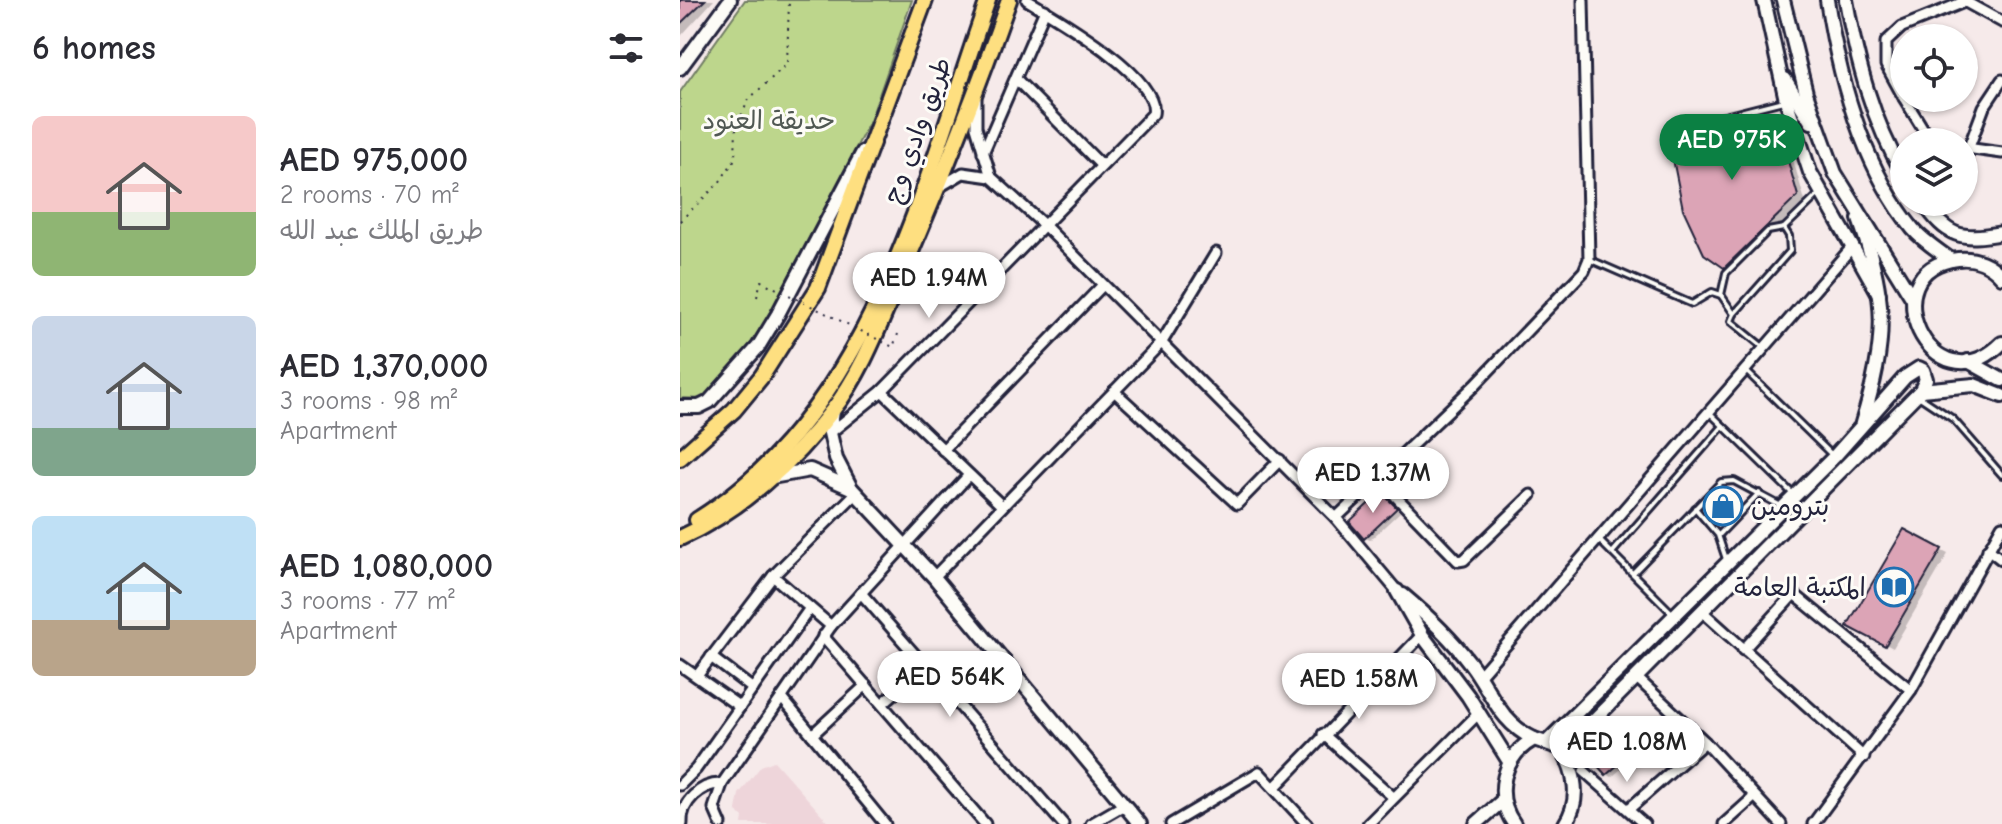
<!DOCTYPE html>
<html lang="en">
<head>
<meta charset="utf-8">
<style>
	:root { --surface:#fff; --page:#f7f7f7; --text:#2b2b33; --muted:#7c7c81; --accent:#0b8043 }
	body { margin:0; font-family:"Comic Neue","Playpen Sans Arabic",sans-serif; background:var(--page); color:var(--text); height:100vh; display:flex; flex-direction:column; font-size:30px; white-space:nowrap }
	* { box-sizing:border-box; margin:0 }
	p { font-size:26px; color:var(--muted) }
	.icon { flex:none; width:44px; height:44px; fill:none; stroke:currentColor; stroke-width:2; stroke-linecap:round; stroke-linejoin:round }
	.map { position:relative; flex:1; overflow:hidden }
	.side { display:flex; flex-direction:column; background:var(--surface); width:680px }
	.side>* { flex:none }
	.fabs { position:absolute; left:1210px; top:24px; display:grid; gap:16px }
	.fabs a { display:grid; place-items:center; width:88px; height:88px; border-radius:50%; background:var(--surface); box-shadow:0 2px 6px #0004; font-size:40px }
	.price { position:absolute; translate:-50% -68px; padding:0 18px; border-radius:28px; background:#fff; color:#222; font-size:26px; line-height:52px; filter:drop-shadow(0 2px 4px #0008) }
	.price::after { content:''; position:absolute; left:50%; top:48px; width:24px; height:18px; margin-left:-12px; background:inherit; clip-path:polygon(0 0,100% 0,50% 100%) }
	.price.active { background:var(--accent); color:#fff }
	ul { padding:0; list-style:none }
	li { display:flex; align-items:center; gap:24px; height:200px; padding:0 32px }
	li span { display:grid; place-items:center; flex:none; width:224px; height:160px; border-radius:12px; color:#555 }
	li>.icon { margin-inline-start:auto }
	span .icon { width:96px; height:96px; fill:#fffc; stroke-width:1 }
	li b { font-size:34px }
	h2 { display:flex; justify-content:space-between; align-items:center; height:96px; padding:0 32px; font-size:34px }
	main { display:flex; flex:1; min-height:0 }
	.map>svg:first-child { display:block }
</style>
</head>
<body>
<main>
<section class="side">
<h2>6 homes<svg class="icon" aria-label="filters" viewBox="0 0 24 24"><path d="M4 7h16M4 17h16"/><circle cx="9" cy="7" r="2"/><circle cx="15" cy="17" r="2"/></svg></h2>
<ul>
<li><span style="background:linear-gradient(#f6c9c9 60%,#8fb573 0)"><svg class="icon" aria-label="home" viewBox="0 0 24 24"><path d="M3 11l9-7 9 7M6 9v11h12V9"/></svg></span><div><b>AED 975,000</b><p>2 rooms · 70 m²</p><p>طريق الملك عبد الله</p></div></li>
<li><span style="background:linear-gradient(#c9d6e8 70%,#7fa58c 0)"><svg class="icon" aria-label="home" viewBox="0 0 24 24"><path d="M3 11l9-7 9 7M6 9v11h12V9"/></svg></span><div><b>AED 1,370,000</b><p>3 rooms · 98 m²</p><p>Apartment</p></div></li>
<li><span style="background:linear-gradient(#bfe0f5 65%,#b9a48a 0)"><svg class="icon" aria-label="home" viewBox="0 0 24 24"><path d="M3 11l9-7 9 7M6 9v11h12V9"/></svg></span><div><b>AED 1,080,000</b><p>3 rooms · 77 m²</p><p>Apartment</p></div></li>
</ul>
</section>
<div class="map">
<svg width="1322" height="824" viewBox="0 0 1322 824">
	<rect width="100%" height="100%" fill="#f6eaea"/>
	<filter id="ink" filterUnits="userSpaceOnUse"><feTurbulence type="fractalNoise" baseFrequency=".0125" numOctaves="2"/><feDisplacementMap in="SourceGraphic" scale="16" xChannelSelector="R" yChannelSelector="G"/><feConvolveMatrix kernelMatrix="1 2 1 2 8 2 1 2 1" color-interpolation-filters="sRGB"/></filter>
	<g filter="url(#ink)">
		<polygon fill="#eed5da" points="94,761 150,824 62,824 63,817 56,810 59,794 81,766"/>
		<polygon fill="#bdd68c" stroke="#707c64" stroke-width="2" points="65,0 232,0 190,121 90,312 74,340 24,399 0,398 0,92"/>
		<g fill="#0003">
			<polygon points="0,0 34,0 0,37"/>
			<polygon points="1094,114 1101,119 1125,201 1053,270 1045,266"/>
			<polygon points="701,494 720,512 690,540 685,538"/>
			<polygon points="1224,532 1268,554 1213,648 1169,625"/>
			<polygon points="941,726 962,750 932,777 927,774"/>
		</g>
		<g fill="#dca4b6" stroke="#22223b" stroke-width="2">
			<polygon points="0,0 25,0 0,24"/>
			<polygon points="1094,112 1118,196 1044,268 1024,254 1003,209 988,134"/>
			<polygon points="701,492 717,508 684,539 669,522"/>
			<polygon points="1224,529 1262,549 1205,646 1167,626"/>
			<polygon points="936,720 959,747 926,775 904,751"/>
		</g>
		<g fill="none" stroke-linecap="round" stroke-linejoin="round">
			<defs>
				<g id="lane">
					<polyline points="1005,126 1103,101"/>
					<polyline points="911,260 1012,304 1032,292 1041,295 1054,314 1051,321 1083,347"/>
					<polyline points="1041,295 1046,273 1088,231 1104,228 1139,194"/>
					<polyline points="1054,314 1110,251 1109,236 1104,228"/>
					<polyline points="1067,372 1152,455"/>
					<polyline points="1237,395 1273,419 1322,475"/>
					<polyline points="1031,414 1113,494"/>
					<polyline points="1015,508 1038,535 1046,559"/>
					<polyline points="1039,535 1079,493"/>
					<polyline points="919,540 992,613"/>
					<polyline points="932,553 1043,426"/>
					<polyline points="953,573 1041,482 1054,481 1101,506"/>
				</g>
				<g id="street">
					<polyline points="1282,0 1322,22"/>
					<polyline points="336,79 421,165"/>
					<polyline points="1224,98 1206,65 1206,42 1222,27 1284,2"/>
					<polyline points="1224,98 1251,142"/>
					<polyline points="296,99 296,127 311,177"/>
					<polyline points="1289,147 1304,107 1322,80"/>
					<polyline points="1286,148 1322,153"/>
					<polyline points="303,153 365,10"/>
					<polyline points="261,186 283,173 311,177 364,225 656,518 717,591"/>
					<polyline points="202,391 322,506"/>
					<polyline points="434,391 557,504 600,460"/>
					<path d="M150,433L202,391L473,114C481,77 375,17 347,0"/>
					<polyline points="263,450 422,286"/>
					<polyline points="698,478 778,561 784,560 851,495"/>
					<polyline points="656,518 795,385 904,271 909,259 903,0"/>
					<polyline points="1308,549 1322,560"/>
					<polyline points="93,576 151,626"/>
					<polyline points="254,577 482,342 536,253"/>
					<polyline points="181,593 383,824"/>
					<polyline points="1024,613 1184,757"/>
					<polyline points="143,636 305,824"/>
					<polyline points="1063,650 1114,594 1231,690"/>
					<polyline points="31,657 73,689"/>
					<polyline points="0,665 60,707"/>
					<polyline points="17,676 93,576 176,493"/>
					<polyline points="799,676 1173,246"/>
					<polyline points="957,678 1025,742 1101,824"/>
					<polyline points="102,698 205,824"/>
					<polyline points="202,704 246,666"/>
					<polyline points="643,734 713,797"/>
					<polyline points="132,735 186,685"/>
					<polyline points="904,771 964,824"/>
					<polyline points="0,785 16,769 130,608"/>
					<polyline points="595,787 742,635"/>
					<polyline points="950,808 1025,742"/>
					<path d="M2,824C0,802 22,783 42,784"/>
					<polyline points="41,824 34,808 42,784 151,626 289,475"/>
					<polyline points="411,824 444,805"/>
					<polyline points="491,824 579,772 627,824"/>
					<polyline points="688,824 798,714"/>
					<polyline points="1044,824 1074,797"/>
					<polyline points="1133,824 1231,690 1322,526"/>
				</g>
				<g id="secondary">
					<polyline points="1084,0 1106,100 1130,172 1199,294"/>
					<polyline points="1103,0 1126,93 1155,173 1233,299"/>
					<path d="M1147,0C1159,78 1182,166 1233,229C1243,241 1258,250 1271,260"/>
					<path d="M1166,0C1177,62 1192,120 1224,175"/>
					<polyline points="0,68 50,0"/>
					<polyline points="1105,79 1131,122"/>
					<path d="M1243,202C1267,237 1281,241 1322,233"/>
					<path d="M1179,219C1208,299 1207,342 1182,423"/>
					<path d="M1322,277C1311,264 1295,257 1278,259C1187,269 1251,413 1322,343"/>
					<polyline points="1288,361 1322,380"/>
					<polyline points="1241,390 1294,385 1322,396"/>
					<polyline points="0,407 19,407 29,402 78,347 98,314 183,152"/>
					<polyline points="153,411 150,433 156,459 171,488 254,577 460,824"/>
					<polyline points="92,477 130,470 171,488"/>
					<polyline points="717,591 742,635 788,696 830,763"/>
					<path d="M723,595C748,616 770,637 790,663C812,692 819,722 854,739"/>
					<polyline points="868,741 1154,457 1225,377 1239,368 1243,370 1246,379 1241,390 912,722 888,758"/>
					<polyline points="796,824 822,801"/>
					<path d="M834,824C813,795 823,756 854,739L881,748C896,772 901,800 885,824"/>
				</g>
				<g id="primary">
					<polyline points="0,458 54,410 82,376 138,288 245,0"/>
					<path d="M17,520C192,412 244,181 308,0"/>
					<path d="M0,538C59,511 113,463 152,411C182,373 199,326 218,282C258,189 295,96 329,0"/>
				</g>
			</defs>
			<use href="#lane" stroke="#22223b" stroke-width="10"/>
			<use href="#street" stroke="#22223b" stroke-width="15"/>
			<use href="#secondary" stroke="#22223b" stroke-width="18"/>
			<use href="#primary" stroke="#22223b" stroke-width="20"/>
			<polyline stroke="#22223b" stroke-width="2" stroke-dasharray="2 6" stroke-linecap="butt" points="0,221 39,183 55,159 56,127 69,99 107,64 109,0"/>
			<use href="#lane" stroke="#fdfcf7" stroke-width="4"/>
			<use href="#street" stroke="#fdfcf7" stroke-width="9"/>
			<use href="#secondary" stroke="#fdfcf7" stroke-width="12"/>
			<use href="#primary" stroke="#fedf80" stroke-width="14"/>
			<polyline stroke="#22223b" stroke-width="2" stroke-dasharray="2 6" stroke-linecap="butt" points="77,297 81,281 213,347 218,334"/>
		</g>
	</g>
	<defs>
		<symbol id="shop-ring" viewBox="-11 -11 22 22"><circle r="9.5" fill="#fdfcf7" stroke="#1f6fb2" stroke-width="1.5"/><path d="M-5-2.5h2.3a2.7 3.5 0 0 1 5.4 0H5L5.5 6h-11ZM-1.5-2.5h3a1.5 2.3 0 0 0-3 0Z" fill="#1f6fb2"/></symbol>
		<symbol id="library-ring" viewBox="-11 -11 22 22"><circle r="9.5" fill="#fdfcf7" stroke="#1f6fb2" stroke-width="1.5"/><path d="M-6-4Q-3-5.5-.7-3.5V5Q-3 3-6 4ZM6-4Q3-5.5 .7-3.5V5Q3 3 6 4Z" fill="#1f6fb2"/></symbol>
	</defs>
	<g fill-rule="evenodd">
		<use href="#shop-ring" x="1021" y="484" width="44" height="44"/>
		<use href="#library-ring" x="1192" y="565" width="44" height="44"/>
	</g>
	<g text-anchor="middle" stroke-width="6" stroke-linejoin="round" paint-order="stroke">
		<g font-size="26" fill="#505853" stroke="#fdfcf7">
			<text x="89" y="129">حديقة العنود</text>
		</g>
		<g font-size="26" fill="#22223b" stroke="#fdfcf7">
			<text transform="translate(237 130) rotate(-70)" y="9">طريق وادي وج</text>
		</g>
		<g font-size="26" fill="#22223b" stroke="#fdfcf7" text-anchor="start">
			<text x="1071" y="515">بترومين</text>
			<text x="1186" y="596" text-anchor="end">المكتبة العامة</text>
		</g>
	</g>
</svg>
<div class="fabs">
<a><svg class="icon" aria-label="locate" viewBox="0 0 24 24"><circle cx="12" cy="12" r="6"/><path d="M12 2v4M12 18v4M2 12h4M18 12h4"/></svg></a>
<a><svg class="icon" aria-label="layers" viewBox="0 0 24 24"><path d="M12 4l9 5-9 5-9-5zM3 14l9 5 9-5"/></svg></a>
</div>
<b class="price active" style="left:1052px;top:182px">AED 975K</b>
<b class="price" style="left:249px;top:320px">AED 1.94M</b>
<b class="price" style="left:693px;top:515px">AED 1.37M</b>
<b class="price" style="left:270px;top:719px">AED 564K</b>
<b class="price" style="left:679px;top:721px">AED 1.58M</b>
<b class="price" style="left:947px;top:784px">AED 1.08M</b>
</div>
</main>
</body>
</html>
